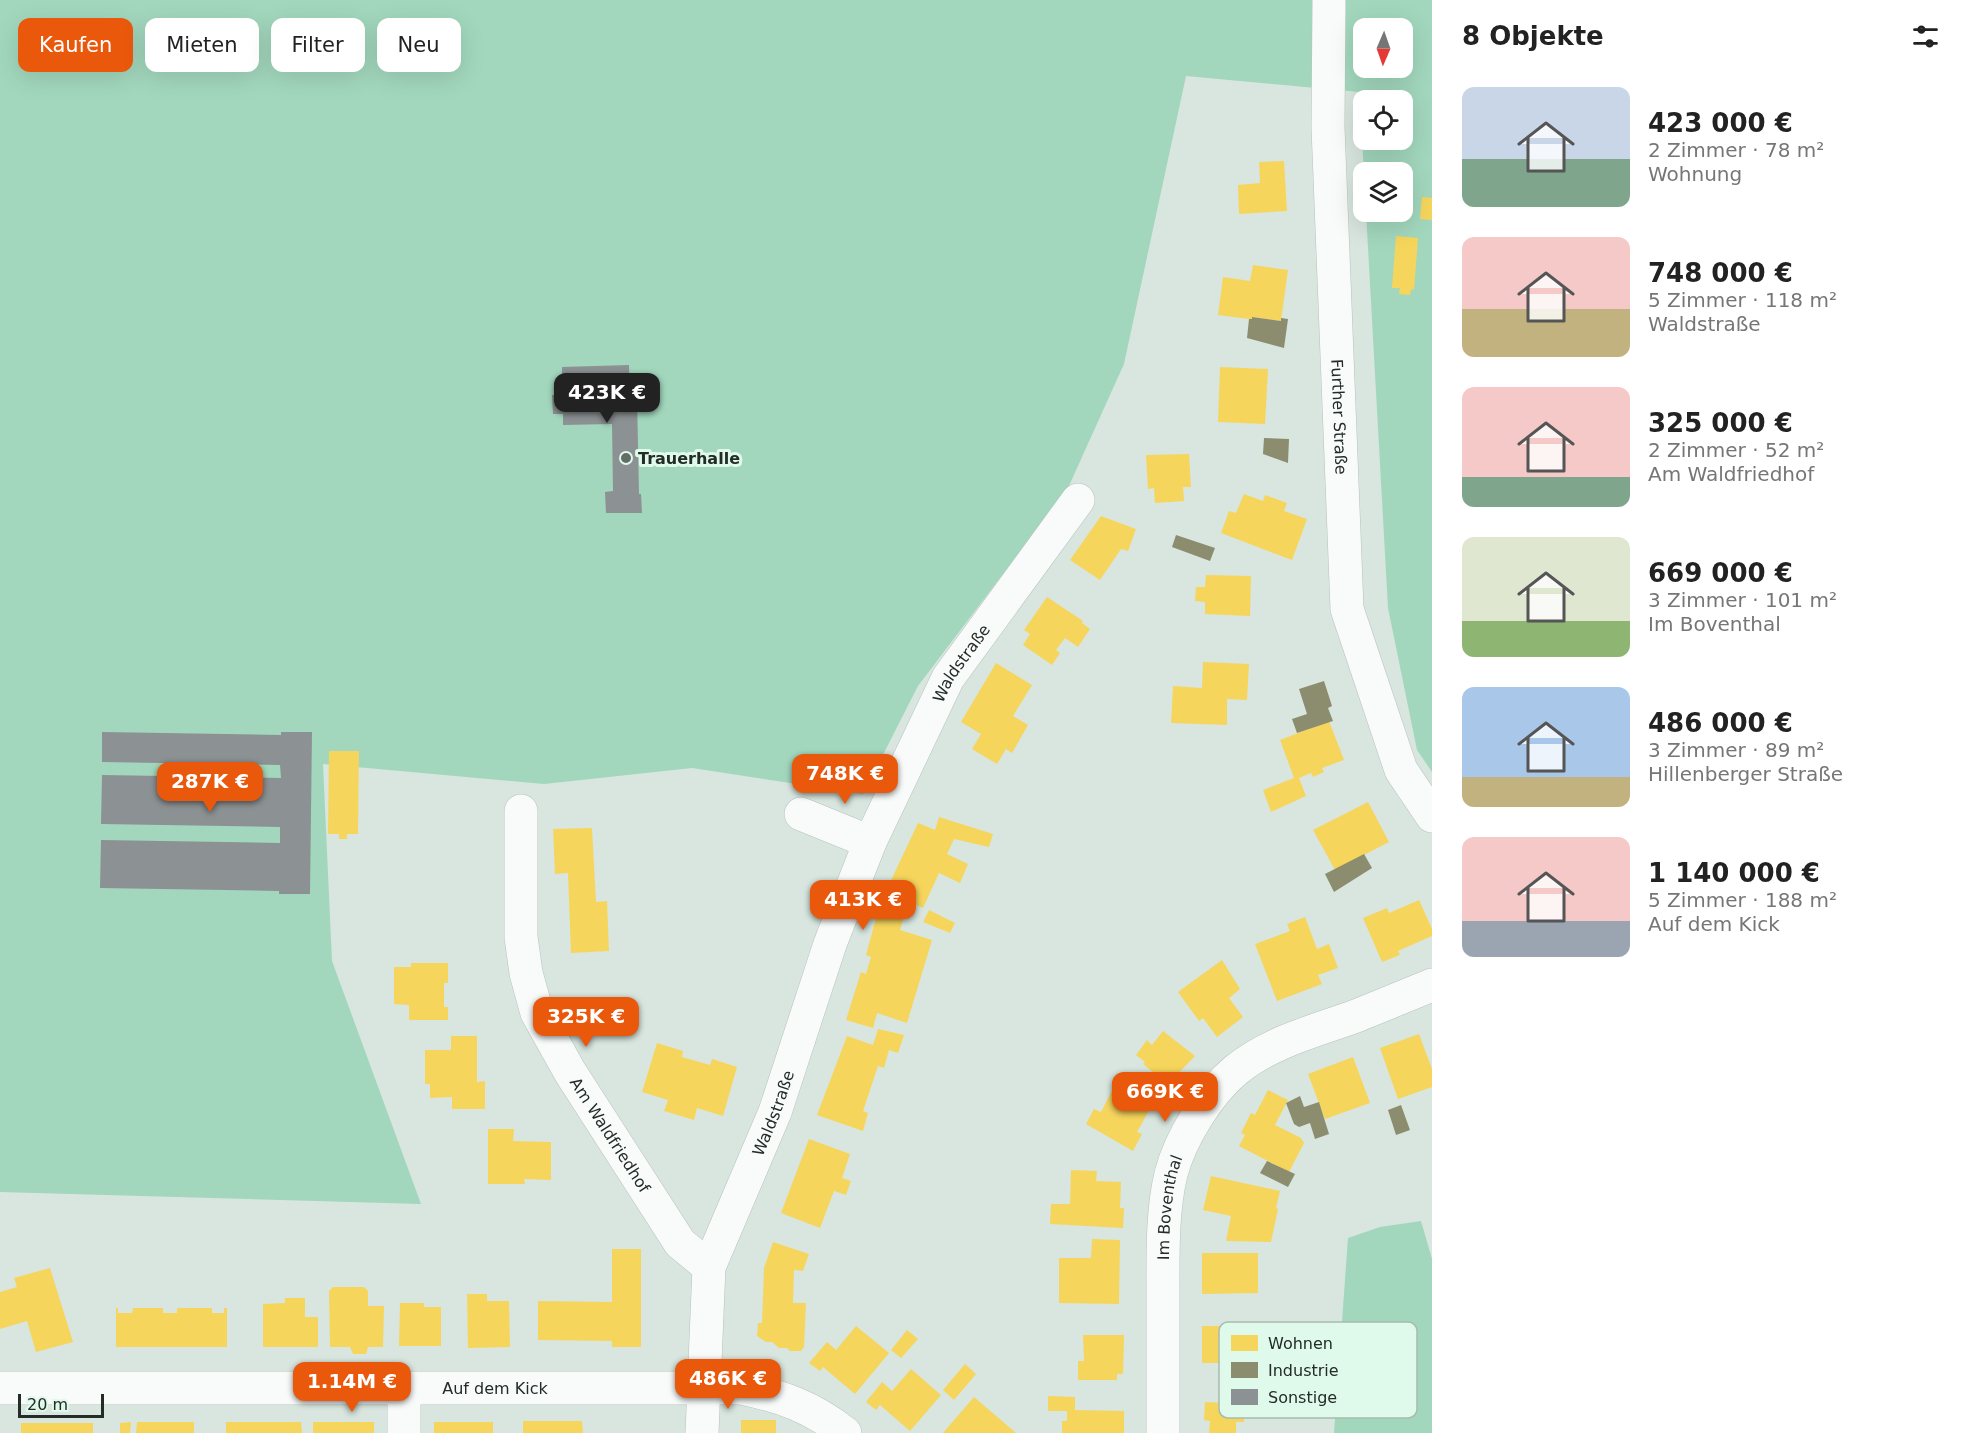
<!DOCTYPE html>
<html lang="de">
<head>
<meta charset="utf-8">
<style>
	:root { --surface:#fff; --page:#f2f2f2; --text:#222; --muted:#767676; --accent:#ea580c }
	body { margin:0; font-family:"DejaVu Sans",sans-serif; background:var(--page); color:var(--text); height:100vh; display:flex; flex-direction:column; font-size:22px; white-space:nowrap }
	* { box-sizing:border-box; margin:0 }
	p { font-size:20px; color:var(--muted) }
	.icon { flex:none; width:33px; height:33px; fill:none; stroke:currentColor; stroke-width:2; stroke-linecap:round; stroke-linejoin:round }
	.map { position:relative; flex:1; overflow:hidden }
	.sheet { display:flex; flex-direction:column; background:var(--surface); width:540px }
	.sheet>* { flex:none }
	.top-card { position:absolute; left:18px; top:18px; width:570px; height:54px; display:flex; gap:12px }
	.needle { width:39px; rotate:182deg }
	.controls { position:absolute; left:1353px; top:18px; display:grid; gap:12px }
	.controls a { display:grid; place-items:center; width:60px; height:60px; border-radius:12px; background:var(--surface); box-shadow:0 6px 24px #0002; font-size:30px }
	.scale { position:absolute; left:18px; bottom:15px; width:86px; box-sizing:border-box; padding-left:6px; border:3px solid #232c27; border-top:0; font-size:16px; line-height:21px; white-space:nowrap; color:#232c27; -webkit-text-stroke:4px #dff9eb; paint-order:stroke }
	.price { position:absolute; translate:-50% -51px; padding:0 14px; border-radius:12px; background:var(--accent); color:#fff; font-size:20px; line-height:39px; filter:drop-shadow(0 2px 3px #0008) }
	.price::after { content:''; position:absolute; left:50%; top:36px; width:18px; height:14px; margin-left:-9px; background:inherit; clip-path:polygon(0 0,100% 0,50% 100%) }
	.price.active { background:#222; color:#fff }
	ul { padding:0; list-style:none }
	li { display:flex; align-items:center; gap:18px; height:150px; padding:0 30px }
	li span { display:grid; place-items:center; flex:none; width:168px; height:120px; border-radius:12px; color:#555 }
	li>.icon { margin-inline-start:auto }
	span .icon { width:72px; height:72px; fill:#fffc; stroke-width:1 }
	li b { font-size:26px }
	h2 { display:flex; justify-content:space-between; align-items:center; height:72px; padding:0 30px; font-size:26px }
	.tag { padding:0 21px; border-radius:12px; background:var(--surface); box-shadow:0 6px 24px #0002; font-size:21px; line-height:54px }
	.tag.active { background:var(--accent); color:#fff }
	main { display:flex; flex:1; min-height:0 }
	.map>svg:first-child { display:block }
</style>
</head>
<body>
<main>
<div class="map">
<svg width="1432" height="1433" viewBox="0 0 1432 1433">
	<rect width="100%" height="100%" fill="#d8e6df"/>
	<g fill="#a2d7bd" fill-rule="evenodd">
		<path d="M0,0H1432V772L1417,750L1388,608L1366,212H1402V172H1364L1359,92L1186,76L1124,364L1068,488L918,686L863,794L692,768L544,784L323,764L332,961L421,1204L0,1192ZM1364,28H1402V68H1364ZM1364,100H1402V140H1364Z"/>
		<polygon points="1421,1221 1432,1259 1432,1433 1334,1433 1348,1238 1380,1227"/>
	</g>
	<g fill="#f6d55c">
		<polygon points="1284,161 1287,211 1239,214 1238,185 1260,183 1259,162"/>
		<polygon points="1422,197 1432,198 1432,220 1420,219"/>
		<polygon points="1396,236 1418,238 1414,290 1411,289 1410,295 1399,294 1400,288 1392,288"/>
		<polygon points="1253,265 1288,270 1281,321 1252,317 1252,319 1249,319 1218,315 1223,277 1250,281"/>
		<polygon points="1220,367 1268,369 1265,424 1218,422"/>
		<polygon points="1189,454 1191,487 1183,487 1184,501 1155,503 1154,488 1148,489 1146,455"/>
		<polygon points="1244,494 1263,501 1265,495 1287,503 1284,511 1307,519 1292,560 1221,533 1229,511 1236,513"/>
		<polygon points="1101,516 1136,529 1128,551 1121,549 1100,580 1070,560"/>
		<polygon points="1206,575 1251,576 1250,616 1205,614 1205,602 1195,601 1196,587 1205,587"/>
		<polygon points="1047,597 1083,621 1082,623 1090,629 1078,647 1065,638 1056,650 1060,653 1052,665 1023,645 1030,634 1024,630"/>
		<polygon points="1203,662 1249,664 1247,700 1227,699 1227,725 1171,723 1173,686 1202,688"/>
		<polygon points="996,663 1032,685 1013,716 1028,725 1012,753 1006,749 997,764 972,749 981,734 961,722"/>
		<polygon points="1329,721 1344,760 1322,768 1324,772 1313,777 1311,773 1299,778 1306,796 1271,812 1263,790 1294,778 1280,740"/>
		<polygon points="329,751 359,751 358,834 347,834 347,839 339,839 339,834 328,834"/>
		<polygon points="1368,802 1389,842 1335,870 1313,830"/>
		<polygon points="939,817 993,834 989,847 954,839 947,854 968,864 960,883 939,873 923,908 886,891 918,823 935,830"/>
		<polygon points="592,828 596,902 607,901 609,951 571,953 568,873 555,874 553,829"/>
		<polygon points="1419,900 1432,929 1432,936 1398,951 1400,955 1382,962 1363,918 1387,908 1389,913"/>
		<polygon points="880,903 905,914 900,930 932,940 907,1023 877,1013 873,1028 846,1020 861,972 866,974 871,957 866,955"/>
		<polygon points="929,910 955,923 950,933 923,922"/>
		<polygon points="1305,917 1317,949 1329,944 1338,968 1318,975 1322,984 1277,1001 1255,944 1290,931 1287,924"/>
		<polygon points="1222,960 1240,989 1229,998 1243,1017 1217,1037 1203,1018 1199,1021 1178,992"/>
		<polygon points="411,963 448,963 448,983 444,983 444,1007 448,1007 448,1020 409,1020 409,1005 394,1004 394,967 411,967"/>
		<polygon points="878,1029 904,1035 898,1053 889,1050 884,1068 878,1066 863,1111 868,1113 863,1131 817,1115 847,1036 873,1045"/>
		<polygon points="1163,1031 1195,1056 1168,1084 1143,1064 1145,1062 1136,1055 1147,1040 1152,1045"/>
		<polygon points="1419,1034 1432,1069 1432,1087 1398,1099 1380,1048"/>
		<polygon points="451,1036 477,1036 477,1082 485,1081 485,1109 452,1109 452,1097 430,1098 430,1084 425,1084 425,1050 451,1050"/>
		<polygon points="657,1043 683,1051 682,1057 710,1065 712,1059 737,1067 723,1116 697,1108 694,1120 664,1111 668,1100 642,1092"/>
		<polygon points="1353,1057 1370,1103 1325,1119 1308,1074"/>
		<polygon points="1114,1087 1151,1107 1137,1132 1142,1134 1133,1151 1086,1124 1094,1109 1101,1112"/>
		<polygon points="1268,1090 1288,1100 1275,1125 1301,1138 1304,1143 1289,1172 1239,1146 1245,1135 1241,1133 1251,1113 1255,1115"/>
		<polygon points="488,1129 514,1129 513,1141 551,1142 551,1180 524,1179 525,1184 488,1184"/>
		<polygon points="809,1139 850,1154 842,1178 851,1181 846,1195 834,1191 820,1228 781,1213"/>
		<polygon points="1071,1170 1097,1171 1096,1181 1121,1182 1120,1208 1124,1208 1123,1228 1050,1224 1051,1204 1070,1204"/>
		<polygon points="1211,1176 1280,1191 1276,1208 1278,1209 1271,1242 1226,1241 1231,1216 1203,1210"/>
		<polygon points="1092,1239 1120,1240 1119,1304 1059,1303 1059,1258 1091,1258"/>
		<polygon points="773,1242 809,1254 803,1271 794,1270 793,1303 806,1303 804,1347 801,1351 790,1351 787,1348 779,1348 772,1342 766,1342 757,1336 758,1323 762,1323 764,1268"/>
		<polygon points="612,1249 641,1249 641,1347 612,1347 612,1341 538,1340 538,1301 612,1302"/>
		<polygon points="1202,1253 1258,1253 1258,1293 1202,1294"/>
		<polygon points="50,1268 73,1342 36,1352 27,1321 0,1329 0,1292 17,1287 14,1278"/>
		<polygon points="333,1287 364,1287 368,1291 368,1306 384,1306 383,1347 368,1347 366,1354 353,1354 350,1347 330,1347 329,1291"/>
		<polygon points="467,1294 487,1294 487,1301 509,1301 510,1347 468,1348"/>
		<polygon points="285,1298 305,1298 305,1317 318,1317 318,1347 263,1347 263,1304 285,1303"/>
		<polygon points="400,1303 424,1303 424,1307 441,1307 441,1346 399,1346"/>
		<polygon points="116,1308 118,1308 118,1313 132,1313 133,1308 163,1308 163,1313 177,1313 177,1308 212,1308 212,1313 224,1313 224,1308 227,1308 227,1347 116,1347"/>
		<polygon points="856,1326 889,1353 855,1394 823,1367 820,1371 809,1363 827,1342 836,1350"/>
		<rect x="1202" y="1326" width="43" height="37"/>
		<polygon points="907,1330 918,1339 901,1358 891,1350"/>
		<polygon points="1083,1335 1124,1335 1123,1374 1117,1374 1117,1380 1078,1380 1078,1361 1084,1361"/>
		<polygon points="965,1364 976,1374 954,1400 943,1390"/>
		<polygon points="911,1369 941,1395 910,1431 880,1405 876,1410 866,1402 882,1382 892,1391"/>
		<polygon points="1048,1396 1075,1397 1075,1410 1124,1411 1124,1433 1062,1433 1062,1421 1067,1421 1067,1411 1048,1411"/>
		<polygon points="974,1397 1016,1433 943,1433"/>
		<polygon points="1205,1402 1245,1404 1244,1422 1236,1422 1236,1433 1209,1433 1210,1421 1204,1420"/>
		<rect x="741" y="1420" width="35" height="13"/>
		<polygon points="523,1421 582,1421 583,1433 523,1433"/>
		<polygon points="131,1422 130,1433 120,1433 120,1423"/>
		<polygon points="137,1422 194,1422 194,1433 136,1433"/>
		<polygon points="226,1422 301,1422 302,1433 226,1433"/>
		<rect x="313" y="1422" width="61" height="11"/>
		<rect x="434" y="1422" width="59" height="11"/>
		<rect x="21" y="1423" width="72" height="10"/>
	</g>
	<g fill="#8c8c6e">
		<polygon points="1252,317 1281,321 1281,318 1288,319 1284,348 1247,338 1249,319 1252,319"/>
		<polygon points="1264,438 1289,439 1288,463 1263,454"/>
		<polygon points="1176,535 1215,548 1210,561 1172,547"/>
		<polygon points="1324,681 1332,706 1328,708 1333,721 1297,733 1292,719 1307,714 1299,689"/>
		<polygon points="1364,854 1372,868 1334,892 1325,874"/>
		<polygon points="1300,1096 1304,1107 1319,1102 1329,1134 1315,1139 1310,1123 1299,1127 1294,1124 1286,1103"/>
		<polygon points="1401,1105 1410,1130 1396,1135 1388,1110"/>
		<polygon points="1267,1161 1295,1174 1288,1187 1260,1173"/>
	</g>
	<g fill="#8c9193">
		<polygon points="629,365 630,398 637,398 639,494 641,494 642,513 606,513 605,492 613,491 612,424 563,425 563,414 553,414 552,395 562,395 562,367"/>
		<polygon points="102,732 281,735 281,732 312,732 310,894 279,894 279,891 100,888 101,840 280,843 280,827 101,824 102,775 281,778 280,765 102,762"/>
	</g>
	<g fill="none" stroke-linecap="round" stroke-linejoin="round">
		<defs>
			<g id="minor">
				<path id="s1" d="M1329,0L1328,127L1347,609L1401,770L1432,816"/>
				<path id="s2" d="M521,811V937L526,973L537,1013L570,1072L680,1243L709,1267"/>
				<polyline points="801,814 870,842"/>
				<path id="s3" d="M0,1388H741C781,1396 812,1407 845,1433"/>
				<polyline points="404,1433 404,1388"/>
				<path id="s4" d="M702,1433L709,1267L775,1112L830,944L870,842L948,678L1078,500"/>
				<path id="s5" d="M1163,1433C1163,1386 1163,1339 1163,1292C1163,1253 1162,1211 1171,1174C1180,1139 1208,1093 1236,1070C1270,1042 1315,1031 1356,1016C1381,1006 1407,995 1432,985"/>
			</g>
		</defs>
		<use href="#minor" stroke="#b7c2bc" stroke-width="34"/>
		<use href="#minor" stroke="#f9fbfa" stroke-width="33"/>
	</g>
	<circle fill="#626d67" stroke="#dff9eb" stroke-width="2" cx="626" cy="458" r="6"/>
	<g text-anchor="middle" stroke-width="6" stroke-linejoin="round" paint-order="stroke">
		<g font-size="16" fill="#232c27" stroke="#dff9eb">
			<text dy="6" stroke="none"><textPath href="#s1" startOffset="417">Further Straße</textPath></text>
			<text dy="6" stroke="none"><textPath href="#s4" startOffset="822">Waldstraße</textPath></text>
			<text dy="6" stroke="none"><textPath href="#s4" startOffset="333">Waldstraße</textPath></text>
			<text dy="6" stroke="none"><textPath href="#s2" startOffset="346">Am Waldfriedhof</textPath></text>
			<text dy="6" stroke="none"><textPath href="#s5" startOffset="226">Im Boventhal</textPath></text>
			<text dy="6" stroke="none"><textPath href="#s3" startOffset="495">Auf dem Kick</textPath></text>
		</g>
		<g font-size="16" font-weight="bold" fill="#232c27" stroke="#dff9eb" text-anchor="start">
			<text x="638" y="464">Trauerhalle</text>
		</g>
	</g>
	<rect x="1219" y="1322" width="198" height="96" rx="9" fill="#dff9eb" stroke="#a7bcb0" stroke-width="1.5"/>
	<rect x="1231" y="1335" width="27" height="16" fill="#f6d55c"/>
	<rect x="1231" y="1362" width="27" height="16" fill="#8c8c6e"/>
	<rect x="1231" y="1389" width="27" height="16" fill="#8c9193"/>
	<g font-size="16" fill="#232c27">
		<text x="1268" y="1349">Wohnen</text>
		<text x="1268" y="1376">Industrie</text>
		<text x="1268" y="1403">Sonstige</text>
	</g>
</svg>
<div class="controls">
<a><svg class="needle" viewBox="-14 -14 28 28"><path d="M0-13l5 13h-10z" fill="#e53935"/><path d="M0 13l5-13h-10z" fill="#767676"/></svg></a>
<a><svg class="icon" aria-label="locate" viewBox="0 0 24 24"><circle cx="12" cy="12" r="6"/><path d="M12 2v4M12 18v4M2 12h4M18 12h4"/></svg></a>
<a><svg class="icon" aria-label="layers" viewBox="0 0 24 24"><path d="M12 4l9 5-9 5-9-5zM3 14l9 5 9-5"/></svg></a>
</div>
<div class="scale">20 m</div>
<b class="price active" style="left:607px;top:424px">423K €</b>
<b class="price" style="left:845px;top:805px">748K €</b>
<b class="price" style="left:210px;top:813px">287K €</b>
<b class="price" style="left:863px;top:931px">413K €</b>
<b class="price" style="left:586px;top:1048px">325K €</b>
<b class="price" style="left:1165px;top:1123px">669K €</b>
<b class="price" style="left:728px;top:1410px">486K €</b>
<b class="price" style="left:352px;top:1413px">1.14M €</b>
<div class="top-card">
<a class="tag active">Kaufen</a>
<a class="tag">Mieten</a>
<a class="tag">Filter</a>
<a class="tag">Neu</a>
</div>
</div>
<section class="sheet">
<h2>8 Objekte<svg class="icon" aria-label="filters" viewBox="0 0 24 24"><path d="M4 7h16M4 17h16"/><circle cx="9" cy="7" r="2"/><circle cx="15" cy="17" r="2"/></svg></h2>
<ul>
<li><span style="background:linear-gradient(#c9d6e8 60%,#7fa58c 0)"><svg class="icon" aria-label="home" viewBox="0 0 24 24"><path d="M3 11l9-7 9 7M6 9v11h12V9"/></svg></span><div><b>423 000 €</b><p>2 Zimmer · 78 m²</p><p>Wohnung</p></div></li>
<li><span style="background:linear-gradient(#f6c9c9 60%,#c2b280 0)"><svg class="icon" aria-label="home" viewBox="0 0 24 24"><path d="M3 11l9-7 9 7M6 9v11h12V9"/></svg></span><div><b>748 000 €</b><p>5 Zimmer · 118 m²</p><p>Waldstraße</p></div></li>
<li><span style="background:linear-gradient(#f6c9c9 75%,#7fa58c 0)"><svg class="icon" aria-label="home" viewBox="0 0 24 24"><path d="M3 11l9-7 9 7M6 9v11h12V9"/></svg></span><div><b>325 000 €</b><p>2 Zimmer · 52 m²</p><p>Am Waldfriedhof</p></div></li>
<li><span style="background:linear-gradient(#dfe7d0 70%,#8fb573 0)"><svg class="icon" aria-label="home" viewBox="0 0 24 24"><path d="M3 11l9-7 9 7M6 9v11h12V9"/></svg></span><div><b>669 000 €</b><p>3 Zimmer · 101 m²</p><p>Im Boventhal</p></div></li>
<li><span style="background:linear-gradient(#a9c7e8 75%,#c2b280 0)"><svg class="icon" aria-label="home" viewBox="0 0 24 24"><path d="M3 11l9-7 9 7M6 9v11h12V9"/></svg></span><div><b>486 000 €</b><p>3 Zimmer · 89 m²</p><p>Hillenberger Straße</p></div></li>
<li><span style="background:linear-gradient(#f6c9c9 70%,#9aa5b1 0)"><svg class="icon" aria-label="home" viewBox="0 0 24 24"><path d="M3 11l9-7 9 7M6 9v11h12V9"/></svg></span><div><b>1 140 000 €</b><p>5 Zimmer · 188 m²</p><p>Auf dem Kick</p></div></li>
</ul>
</section>
</main>
</body>
</html>
